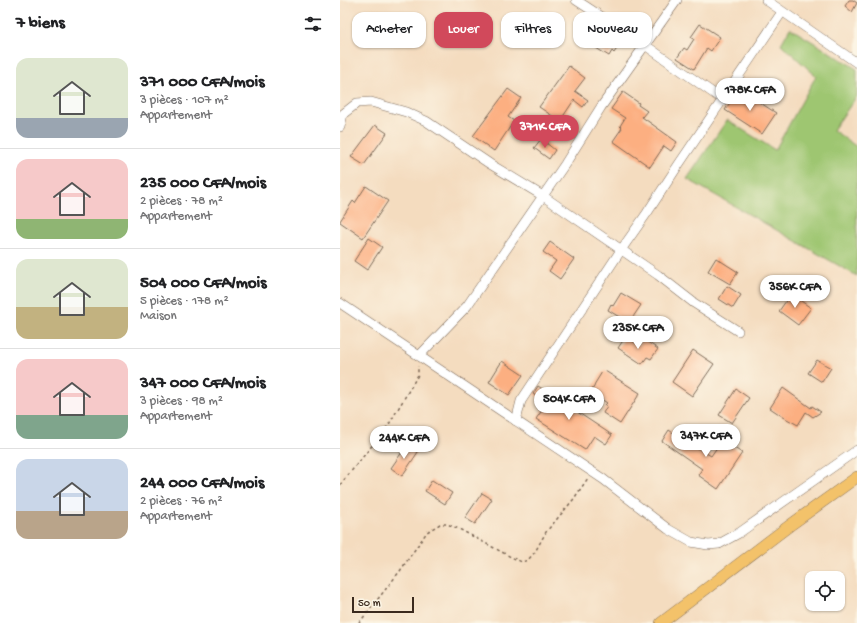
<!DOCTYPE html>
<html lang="fr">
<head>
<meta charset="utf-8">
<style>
	:root { --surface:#fff; --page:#f6f6f6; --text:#202124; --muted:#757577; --line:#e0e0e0; --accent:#d1495b }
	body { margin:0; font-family:"Gochi Hand",sans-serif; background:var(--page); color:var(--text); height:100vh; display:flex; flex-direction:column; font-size:15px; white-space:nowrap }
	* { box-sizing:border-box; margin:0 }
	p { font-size:13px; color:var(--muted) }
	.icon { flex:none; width:22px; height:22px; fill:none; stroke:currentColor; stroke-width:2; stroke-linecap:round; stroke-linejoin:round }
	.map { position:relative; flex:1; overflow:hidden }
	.details { display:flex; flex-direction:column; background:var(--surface); width:340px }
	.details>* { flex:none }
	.hud { position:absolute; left:12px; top:12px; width:380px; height:36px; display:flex; gap:8px }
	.buttons { position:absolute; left:465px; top:571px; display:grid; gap:8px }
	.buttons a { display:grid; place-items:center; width:40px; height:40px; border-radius:8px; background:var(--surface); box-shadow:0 1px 3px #0004; font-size:20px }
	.scale { position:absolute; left:12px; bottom:10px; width:62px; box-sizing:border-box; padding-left:4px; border:2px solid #3b2a1e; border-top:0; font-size:11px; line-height:14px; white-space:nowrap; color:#3b2a1e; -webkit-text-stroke:3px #fcf5e5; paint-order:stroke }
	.price { position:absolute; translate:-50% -34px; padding:0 9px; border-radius:14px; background:#fff; color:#222; font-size:13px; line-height:26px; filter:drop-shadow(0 1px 2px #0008) }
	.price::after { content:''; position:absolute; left:50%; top:24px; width:12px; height:9px; margin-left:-6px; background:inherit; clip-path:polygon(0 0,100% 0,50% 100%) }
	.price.on { background:var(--accent); color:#fff }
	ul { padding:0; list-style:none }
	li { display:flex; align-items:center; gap:12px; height:100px; padding:0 16px }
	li+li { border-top:1px solid var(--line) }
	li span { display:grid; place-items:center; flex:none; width:112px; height:80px; border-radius:12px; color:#555 }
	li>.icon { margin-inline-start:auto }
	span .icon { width:48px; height:48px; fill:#fffc; stroke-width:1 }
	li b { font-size:17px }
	h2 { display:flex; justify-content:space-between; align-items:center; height:48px; padding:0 16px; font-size:17px }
	.pill { padding:0 14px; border-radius:12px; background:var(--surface); box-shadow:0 1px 3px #0004; font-size:14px; line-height:36px }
	.pill.on { background:var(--accent); color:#fff }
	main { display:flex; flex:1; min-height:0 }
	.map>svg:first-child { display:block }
</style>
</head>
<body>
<main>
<section class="details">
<h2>7 biens<svg class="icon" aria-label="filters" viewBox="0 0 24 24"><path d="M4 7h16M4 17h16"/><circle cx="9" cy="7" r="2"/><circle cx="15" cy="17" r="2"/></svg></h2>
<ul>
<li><span style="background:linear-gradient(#dfe7d0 75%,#9aa5b1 0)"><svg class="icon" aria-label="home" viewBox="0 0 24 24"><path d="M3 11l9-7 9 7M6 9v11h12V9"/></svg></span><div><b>371 000 CFA/mois</b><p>3 pièces · 107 m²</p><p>Appartement</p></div></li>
<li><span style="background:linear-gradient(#f6c9c9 75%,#8fb573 0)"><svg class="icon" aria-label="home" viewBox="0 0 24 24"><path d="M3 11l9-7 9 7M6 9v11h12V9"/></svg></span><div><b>235 000 CFA/mois</b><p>2 pièces · 78 m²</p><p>Appartement</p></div></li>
<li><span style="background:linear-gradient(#dfe7d0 60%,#c2b280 0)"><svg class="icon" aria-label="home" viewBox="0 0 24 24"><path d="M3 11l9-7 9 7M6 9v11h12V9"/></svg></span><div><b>504 000 CFA/mois</b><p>5 pièces · 178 m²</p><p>Maison</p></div></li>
<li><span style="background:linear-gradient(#f6c9c9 70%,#7fa58c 0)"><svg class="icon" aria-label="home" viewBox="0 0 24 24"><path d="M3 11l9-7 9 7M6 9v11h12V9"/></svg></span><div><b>347 000 CFA/mois</b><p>3 pièces · 98 m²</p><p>Appartement</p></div></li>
<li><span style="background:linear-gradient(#c9d6e8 65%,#b9a48a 0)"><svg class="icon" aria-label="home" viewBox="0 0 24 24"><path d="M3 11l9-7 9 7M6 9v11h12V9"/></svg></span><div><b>244 000 CFA/mois</b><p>2 pièces · 76 m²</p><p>Appartement</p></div></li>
</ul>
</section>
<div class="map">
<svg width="517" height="623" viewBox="0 0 517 623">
	<rect width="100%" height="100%" fill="#fcf5e5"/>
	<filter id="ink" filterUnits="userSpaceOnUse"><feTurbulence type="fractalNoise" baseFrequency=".025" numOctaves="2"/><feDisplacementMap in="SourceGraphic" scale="8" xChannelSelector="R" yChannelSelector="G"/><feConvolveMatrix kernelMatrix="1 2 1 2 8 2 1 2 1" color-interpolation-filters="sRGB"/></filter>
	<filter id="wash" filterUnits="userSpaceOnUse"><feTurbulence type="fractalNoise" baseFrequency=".012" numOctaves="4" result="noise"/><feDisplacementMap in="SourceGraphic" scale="16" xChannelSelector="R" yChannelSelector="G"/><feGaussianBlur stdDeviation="0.9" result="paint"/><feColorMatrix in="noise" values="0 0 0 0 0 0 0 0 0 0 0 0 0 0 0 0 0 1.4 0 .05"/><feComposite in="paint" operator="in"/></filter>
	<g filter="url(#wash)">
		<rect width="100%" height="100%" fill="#f4dcbf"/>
		<polygon fill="#9ec671" stroke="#6c7848" points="450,28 517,69 517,96 493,130 517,147 517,276 347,179 387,120 435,150 476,76 441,44"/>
		<g id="blocks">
			<g fill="#fcaf81">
				<polygon points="509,0 513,0 517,3 512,12 505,6"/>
				<polygon points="121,24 131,30 125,39 115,32"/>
				<polygon points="360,24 380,37 371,51 367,48 354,69 337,58 344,48 347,50 354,39 351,37"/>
				<polygon points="264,37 268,39 269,37 280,44 274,53 272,51 269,56 256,48"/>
				<polygon points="229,66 245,78 235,91 248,100 243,107 234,100 220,121 199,107"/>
				<polygon points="168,89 181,98 168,117 174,121 154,151 133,136"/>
				<polygon points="399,89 436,113 422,134 385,110"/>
				<polygon points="283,92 299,103 298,105 307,111 302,117 337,142 331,151 324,146 310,167 273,141 282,128 280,126 285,118 271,109"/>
				<polygon points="35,125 47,133 24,165 11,157"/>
				<polygon points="201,139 215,150 209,159 194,148"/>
				<polygon points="26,186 48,201 23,238 0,222 0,221 13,201 15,203"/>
				<polygon points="29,238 42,247 27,270 14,261"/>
				<polygon points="210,242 234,259 220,279 209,271 216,261 203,252"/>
				<polygon points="376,258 398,272 390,284 368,271"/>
				<polygon points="387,286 401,295 393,308 379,299"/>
				<polygon points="281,293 301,305 289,323 268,310 271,304 273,306"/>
				<polygon points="451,294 471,308 458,325 439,311"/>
				<polygon points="286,336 299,345 303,339 318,349 311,359 307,357 302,364 278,348"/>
				<polygon points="353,350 374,364 352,396 332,382"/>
				<polygon points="477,360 491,368 482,382 468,373"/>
				<polygon points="162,361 183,375 169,395 149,382"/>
				<polygon points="265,371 300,393 280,424 263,413 267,406 265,405 267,403 251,392 255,385 254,385 262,372 263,373"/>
				<polygon points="198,386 272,435 266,444 254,436 245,450 196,419 207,403 193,394"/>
				<polygon points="443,388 471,408 472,406 481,412 473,417 466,412 458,425 445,418 430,408"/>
				<polygon points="396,389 409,398 392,423 379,415"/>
				<polygon points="329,430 343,440 345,436 353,441 351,444 371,456 382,440 402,453 378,489 358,475 362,469 322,441"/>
				<polygon points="67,445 78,452 62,476 51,468"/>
				<polygon points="92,480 112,493 105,504 85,491"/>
				<polygon points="142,493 152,499 135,524 125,518"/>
			</g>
		</g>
	</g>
	<g filter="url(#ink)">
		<use href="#blocks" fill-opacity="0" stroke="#7c6856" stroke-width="1"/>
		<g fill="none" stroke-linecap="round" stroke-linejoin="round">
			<defs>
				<g id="minor">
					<polyline points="236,0 305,45 383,100"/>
					<polyline points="426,0 517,63"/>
					<polyline points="0,127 3,114 17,103 31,102 66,112 86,121 150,164 203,196 318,275 354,303 398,331"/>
					<polyline points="0,303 263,479 328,529 351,542 368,545 379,544 399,533 517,450"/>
					<polyline points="79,356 127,306 225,164 261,107 337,0"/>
					<polyline points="176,421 181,401 281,250 307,213 339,164 442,12"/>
				</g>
				<polyline id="major" points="321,623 449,526 517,477"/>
			</defs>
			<use href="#minor" stroke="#7c6856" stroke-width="10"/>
			<use href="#major" stroke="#7c6856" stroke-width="12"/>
			<g stroke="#7c6856" stroke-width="1.5" stroke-dasharray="3 3" stroke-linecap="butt">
				<polyline points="0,485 48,426 78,375 78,366"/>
				<polyline points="19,623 60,571 87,532 100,524 107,524 119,529 171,557 182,562 188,560 195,552 206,532 233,500 248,478"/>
			</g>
			<use href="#minor" stroke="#fff" stroke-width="9"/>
			<use href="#major" stroke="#f3c26a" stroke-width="11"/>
		</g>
	</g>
</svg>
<div class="buttons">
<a><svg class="icon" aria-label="locate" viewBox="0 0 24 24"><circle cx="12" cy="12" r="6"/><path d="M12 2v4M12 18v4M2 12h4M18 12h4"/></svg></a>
</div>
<div class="scale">50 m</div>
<b class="price" style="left:410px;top:112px">178K CFA</b>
<b class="price on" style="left:205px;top:149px">371K CFA</b>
<b class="price" style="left:455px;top:309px">356K CFA</b>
<b class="price" style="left:298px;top:350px">235K CFA</b>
<b class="price" style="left:229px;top:421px">504K CFA</b>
<b class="price" style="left:366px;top:458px">347K CFA</b>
<b class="price" style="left:64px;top:460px">244K CFA</b>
<div class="hud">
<a class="pill">Acheter</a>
<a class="pill on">Louer</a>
<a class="pill">Filtres</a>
<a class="pill">Nouveau</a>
</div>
</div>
</main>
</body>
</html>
